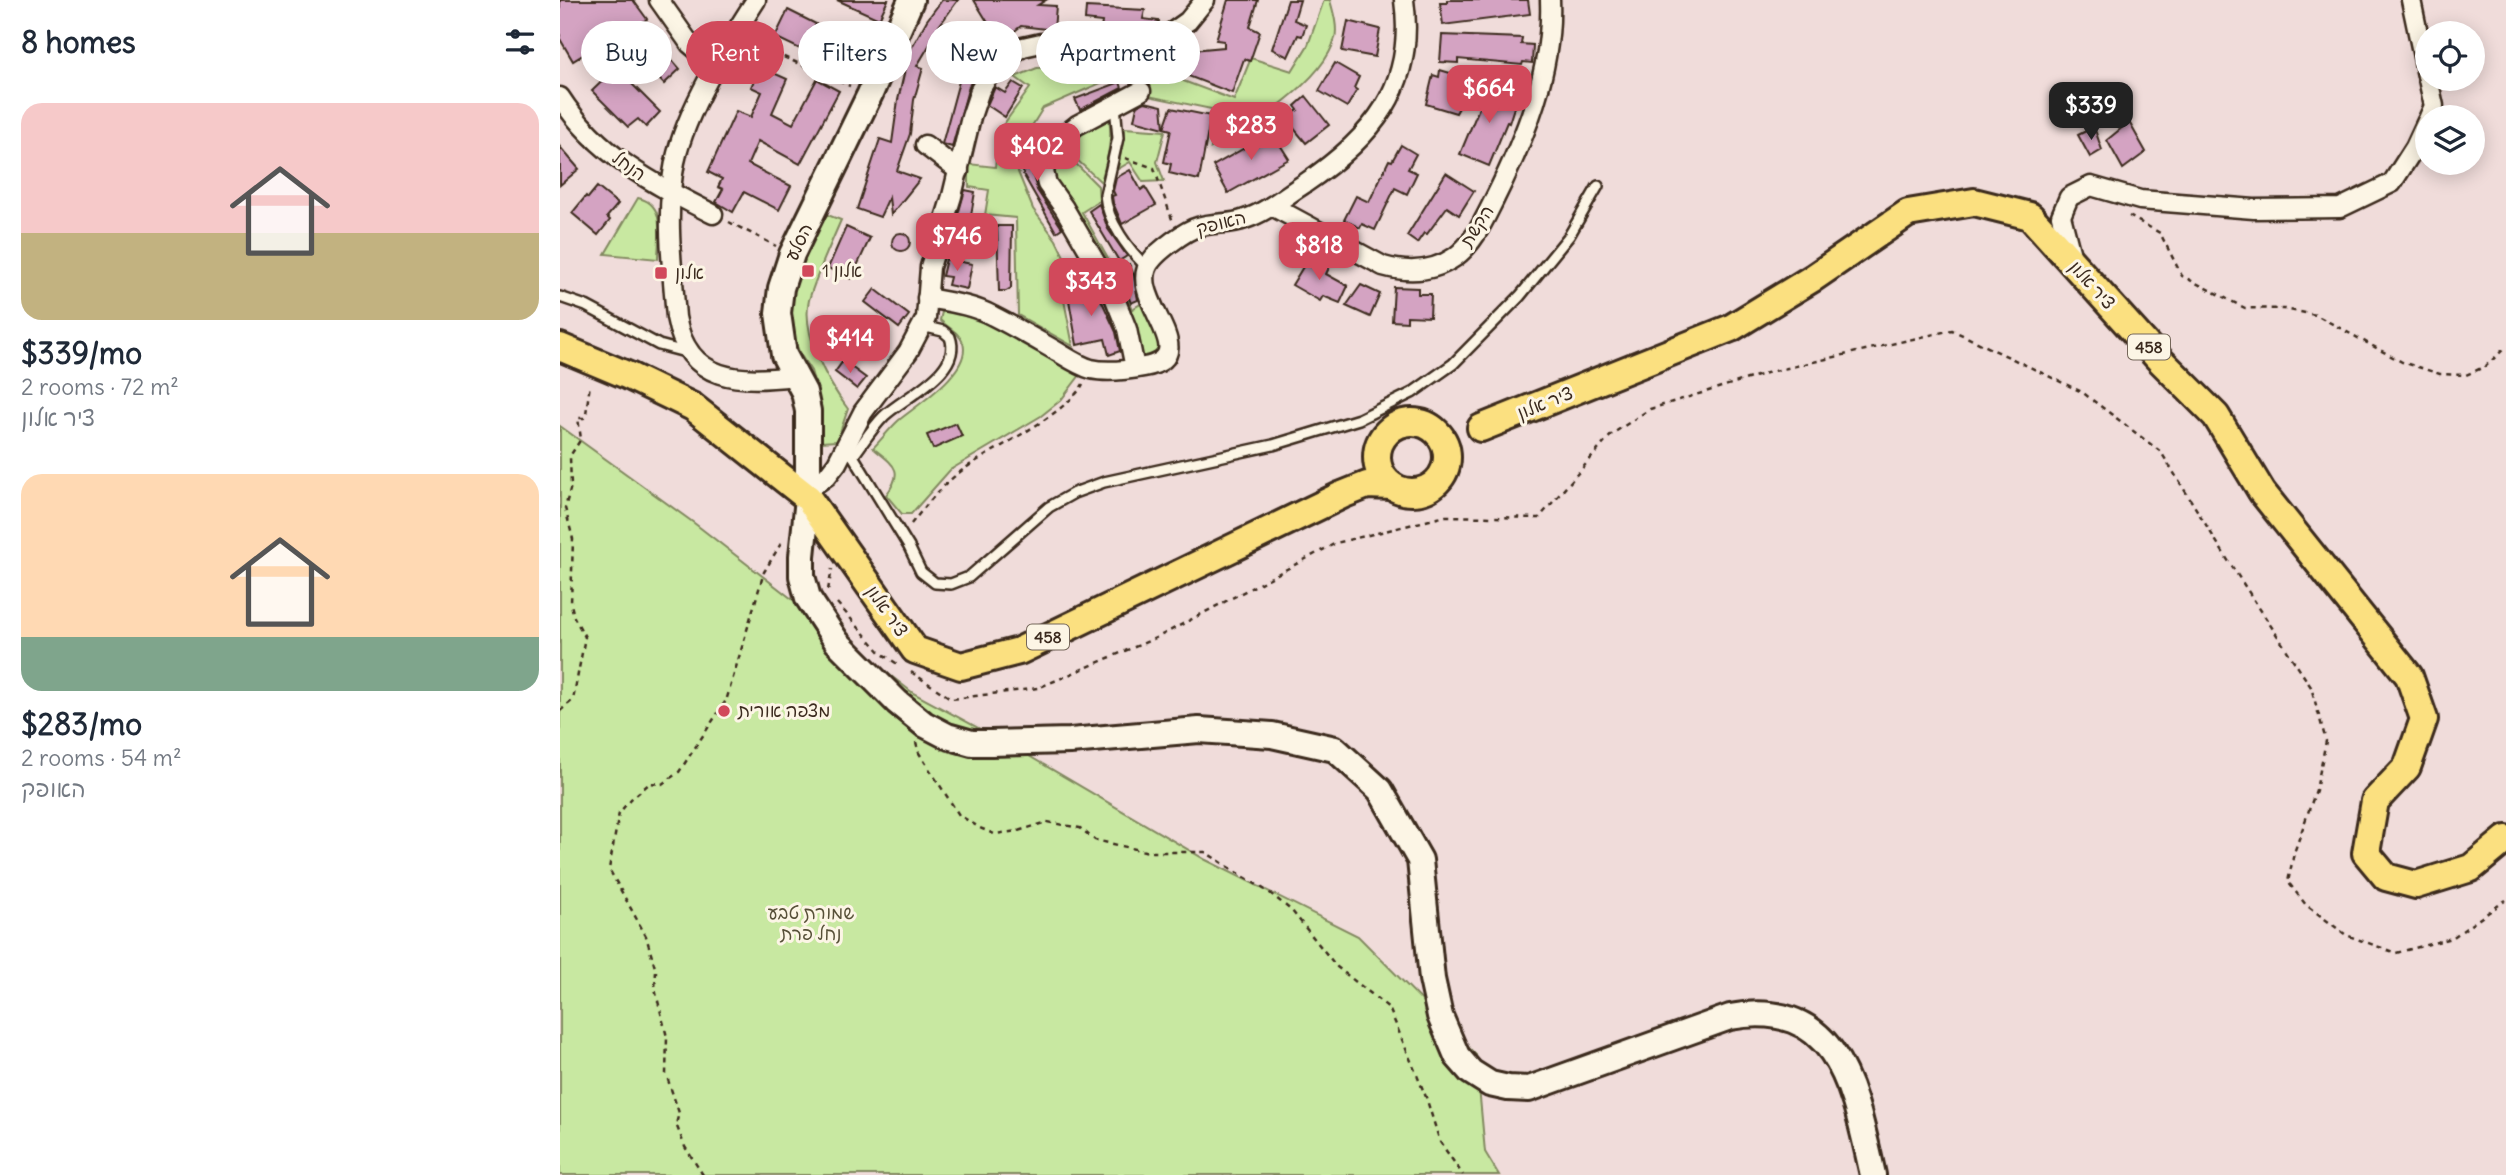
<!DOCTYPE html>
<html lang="en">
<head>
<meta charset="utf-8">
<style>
	:root { --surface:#fff; --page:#f2f2f3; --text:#1f2937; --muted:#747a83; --accent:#d1495b }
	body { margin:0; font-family:Delius,"Playpen Sans Hebrew",sans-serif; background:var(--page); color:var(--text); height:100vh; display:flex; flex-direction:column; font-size:26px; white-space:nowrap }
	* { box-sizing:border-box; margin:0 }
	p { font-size:23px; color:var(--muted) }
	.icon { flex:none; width:38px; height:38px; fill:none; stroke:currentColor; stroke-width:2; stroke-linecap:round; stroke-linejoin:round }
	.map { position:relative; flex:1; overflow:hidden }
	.details { display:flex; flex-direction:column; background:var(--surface); width:560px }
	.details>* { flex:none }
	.banner { position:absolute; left:21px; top:21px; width:665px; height:63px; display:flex; gap:14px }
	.fabs { position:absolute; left:1855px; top:21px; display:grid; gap:14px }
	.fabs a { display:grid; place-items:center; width:70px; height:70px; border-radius:50%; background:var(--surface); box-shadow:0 4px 18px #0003; font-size:35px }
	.price { position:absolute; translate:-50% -60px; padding:0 16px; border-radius:14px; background:var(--accent); color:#fff; font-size:23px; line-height:46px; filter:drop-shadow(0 2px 4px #0008) }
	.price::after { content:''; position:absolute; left:50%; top:42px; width:21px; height:16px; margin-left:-10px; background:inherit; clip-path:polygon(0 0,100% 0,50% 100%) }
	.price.selected { background:#222; color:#fff }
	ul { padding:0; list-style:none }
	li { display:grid; align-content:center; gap:14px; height:371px; padding:0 21px }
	li span { display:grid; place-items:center; height:217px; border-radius:21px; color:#555 }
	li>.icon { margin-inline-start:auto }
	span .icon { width:126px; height:126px; fill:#fffc; stroke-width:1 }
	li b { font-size:30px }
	h2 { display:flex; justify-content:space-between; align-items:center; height:84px; padding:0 21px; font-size:30px }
	.pill { padding:0 24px; border-radius:32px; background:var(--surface); box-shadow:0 4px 18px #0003; font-size:24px; line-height:63px }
	.pill.selected { background:var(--accent); color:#fff }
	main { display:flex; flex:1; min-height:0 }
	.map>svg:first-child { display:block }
</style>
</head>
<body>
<main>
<section class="details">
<h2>8 homes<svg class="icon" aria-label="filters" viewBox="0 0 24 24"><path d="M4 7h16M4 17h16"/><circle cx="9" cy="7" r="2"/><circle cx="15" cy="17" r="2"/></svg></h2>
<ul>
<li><span style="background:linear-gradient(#f6c9c9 60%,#c2b280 0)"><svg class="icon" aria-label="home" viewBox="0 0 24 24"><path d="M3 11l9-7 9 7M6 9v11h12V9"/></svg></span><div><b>$339/mo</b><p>2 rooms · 72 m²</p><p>ציר אלון</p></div></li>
<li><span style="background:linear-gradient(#ffd9b3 75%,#7fa58c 0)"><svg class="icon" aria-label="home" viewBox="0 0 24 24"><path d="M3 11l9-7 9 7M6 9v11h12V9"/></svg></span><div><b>$283/mo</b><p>2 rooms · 54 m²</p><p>האופק</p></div></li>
</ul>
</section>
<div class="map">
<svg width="1946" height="1175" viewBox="0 0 1946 1175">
	<rect width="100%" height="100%" fill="#f0dcda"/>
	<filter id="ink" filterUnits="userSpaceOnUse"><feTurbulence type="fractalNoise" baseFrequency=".0143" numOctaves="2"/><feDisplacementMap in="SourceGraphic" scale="14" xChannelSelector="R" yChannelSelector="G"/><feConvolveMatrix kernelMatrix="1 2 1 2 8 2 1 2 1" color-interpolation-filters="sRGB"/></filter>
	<g filter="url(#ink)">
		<g fill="#c8e8a1" stroke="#828960" stroke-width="2">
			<path d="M764,0H770C773,11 778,27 775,38C764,82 689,128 651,148L661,111L588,96L579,75H559L483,108L462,142L458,172L473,209L496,240L514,277L500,280L513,346L458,315L456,218L425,215L429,190L409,187V164L435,167L441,128L470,88L455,77L477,68L514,66L602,73L674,100L691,58L732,71L748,45Z"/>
			<path d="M549,118C553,140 547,160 541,182L516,159L509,141Z"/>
			<polygon points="565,128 605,131 597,162 604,181 583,182 570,162 558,169"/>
			<polygon points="505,146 515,163 538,186 539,201 522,212 552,266 572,309 584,302 601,344 598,355 591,359 581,356 500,199 491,168 497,155"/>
			<path d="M78,198C107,204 98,236 98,259L45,254Z"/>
			<path d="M265,214L281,220C270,246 257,273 249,300C241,334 268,383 288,409L277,441L261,442L259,399L251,371L240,354L231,332L228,304L247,254Z"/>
			<path d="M387,311C436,323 477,348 520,375L501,400L481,416L390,470L351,514H342L326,495C345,470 334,465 313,448C322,439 330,428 339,420C357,405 412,371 403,343C399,332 388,328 380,320L382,312Z"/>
			<polygon points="0,426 134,523 353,693 452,746 646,860 798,936 916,1055 925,1152 939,1175 0,1175"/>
		</g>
		<g fill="#d4a3c2" stroke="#3b2a1e" stroke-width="2">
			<polygon points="0,0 73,0 87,19 83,22 109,51 106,53 120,69 104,84 79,58 60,32 13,61 0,39"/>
			<polygon points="277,0 328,0 319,19"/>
			<polygon points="382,0 398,0 374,33 376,34 357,66 363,68 354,100 350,134 337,171 360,179 331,215 329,197 320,217 297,209 320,139 332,143 338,100 349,52 367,20"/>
			<polygon points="414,0 486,0 478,5 496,6 494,30 461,26 447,37 444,28 438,39"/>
			<polygon points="668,0 698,0 690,27 700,32 690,61 684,59 672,93 623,74 632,50 664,47 664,41 656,40"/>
			<polygon points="728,0 740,0 734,20 746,25 742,36 738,35 728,57 712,49"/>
			<polygon points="887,0 968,0 970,14 883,25 880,3 887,3"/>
			<polygon points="526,7 585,10 583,19 599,21 598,28 586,31 541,29 542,22 525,20"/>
			<polygon points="228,10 256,24 244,51 215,37"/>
			<polygon points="788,21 820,29 815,57 782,51"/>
			<polygon points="286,30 301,37 297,46 302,49 296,62 275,52"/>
			<polygon points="882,35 962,38 961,44 973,45 972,63 963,62 962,65 898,59 898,63 880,62"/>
			<polygon points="400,42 425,59 409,86 392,147 382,144 401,74 386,64"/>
			<polygon points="565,52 566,65 536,67 535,53"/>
			<polygon points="523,53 523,64 494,66 494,54"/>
			<polygon points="775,63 799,77 794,88 797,90 787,107 759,91"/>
			<polygon points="200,67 227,79 212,113 233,124 257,79 279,91 240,164 198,141 188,164 231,186 219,210 184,192 173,212 156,202 163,189 158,187 162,179 148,172 176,111 191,117 202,92 191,87"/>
			<polygon points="56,68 100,112 86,127 78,119 68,127 32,91"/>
			<polygon points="880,70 897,75 897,84 910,88 896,113 866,104 873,75 879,77"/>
			<polygon points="453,82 463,88 445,117 427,105 435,87 445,93"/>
			<polygon points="560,82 562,88 520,110 515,99"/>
			<polygon points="929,84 945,89 944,94 957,98 949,123 947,122 929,166 900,154"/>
			<polygon points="746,96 769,125 746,143 726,119 738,110 735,106"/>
			<polygon points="585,102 602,106 604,128 574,120 577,106"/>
			<polygon points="611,108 651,116 639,180 609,173 611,164 604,162 611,130 604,128"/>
			<polygon points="1569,122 1586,152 1563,169 1547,140"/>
			<polygon points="1534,127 1542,150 1530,157 1518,135"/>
			<polygon points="710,129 729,159 668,193 653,166 695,142 693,139"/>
			<polygon points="466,144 478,148 473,175 477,190 502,228 496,232 463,174"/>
			<polygon points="841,145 856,154 848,169 857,173 847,194 835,188 815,230 802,224 800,228 784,220 796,196 809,202 829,160 832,161"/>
			<polygon points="0,147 19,169 0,185"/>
			<polygon points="570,170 581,190 585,187 596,205 562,224 553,203 552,196 555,195 553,191 556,178"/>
			<polygon points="886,173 914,191 899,215 887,207 867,234 864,233 857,243 847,236"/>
			<polygon points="37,187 58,204 47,217 50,220 38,235 12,213 26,196 28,198"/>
			<polygon points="405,190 415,192 408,233 416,243 405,252 392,236"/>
			<polygon points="539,204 548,229 567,256 559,261 529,211"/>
			<polygon points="437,226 452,226 451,288 446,291 439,291"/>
			<polygon points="286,227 310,238 291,279 268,268"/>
			<circle cx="341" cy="242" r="9"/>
			<polygon points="749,257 769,268 766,274 788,286 780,303 763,296 760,301 732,285"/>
			<polygon points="386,259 412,264 407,289 388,285 390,277 382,276"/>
			<polygon points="569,264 574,276 578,300 571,303 557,269"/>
			<polygon points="532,280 556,332 560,351 549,355 545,339 517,345 507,289 527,285 527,282"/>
			<polygon points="801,285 820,294 810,317 786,306"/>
			<polygon points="834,287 858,288 858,294 871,294 870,317 847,316 847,322 832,321"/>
			<polygon points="315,289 349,315 339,328 305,302"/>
			<polygon points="283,361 306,378 297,389 275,372"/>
			<polygon points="396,423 402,436 373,449 367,435"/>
		</g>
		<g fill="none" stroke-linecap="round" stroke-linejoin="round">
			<defs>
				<g id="lane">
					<path d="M555,105L558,138L545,195C547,221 569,251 588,268"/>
					<polyline points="0,297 26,306 99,345 129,353"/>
					<polyline points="287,446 349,547 361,572 375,583 391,584 409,577 489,507 514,493 544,482 713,445 799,419 852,393 893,364 960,296 1009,236 1038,186"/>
					<path d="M293,456C303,443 312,428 324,416C345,396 403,372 390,337L383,331L362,326"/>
				</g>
				<g id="street">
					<polyline points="99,0 130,44 157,67"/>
					<path d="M196,0C167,45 126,110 115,162C105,212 112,267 116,317C128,384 181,382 235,376"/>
					<polyline points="1851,0 1867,76"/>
					<polyline points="1868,79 1874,106 1869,117"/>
					<path d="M0,97C38,156 94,184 153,214"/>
					<polyline points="365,145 399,171"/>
					<path d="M712,206L823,266C848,273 873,272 895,257C914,243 924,220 934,200C965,138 993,70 990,0"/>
					<polyline points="1512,259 1501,216 1509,197 1531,186 1580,200 1694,209 1780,208 1832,183 1855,147 1867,121"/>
					<path d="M367,298C389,302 413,305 433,316C455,327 477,340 498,352C508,358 520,366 531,369C548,373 568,370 584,367C648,356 563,296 591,261C598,251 626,230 638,227C653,222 670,225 685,219C707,212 725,196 744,184C812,138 856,87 844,0"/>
					<polyline points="575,368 567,329 551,289 504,208 487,184 484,172 488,154 498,140 517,125 581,91"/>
					<polyline points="249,489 267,476 277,463 303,412 348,352 366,318 370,267 392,196 411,117 420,90 437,62 463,47 481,43 566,41 587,42 604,38 628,21 645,0"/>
				</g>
				<path id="secondary" d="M351,0L310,94L232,254L221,288L218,313L224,355L244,392L248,411V498L242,556V576L248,598L277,642L337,702L364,724L387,736L412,743H431L510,741L639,730L712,735L775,749L820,790L860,860L872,979L880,1016L897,1056L911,1072L930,1084L948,1088L969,1089L1170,1017C1280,997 1294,1092 1313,1175"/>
				<g id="primary">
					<polyline points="0,347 69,376 133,407 248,498 355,650 401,666 459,651 782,495 807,485 832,486"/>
					<circle cx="852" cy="457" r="35"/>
					<polyline points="921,428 1171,328 1253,278 1348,213 1414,202 1470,216 1600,360 1656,416 1702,492 1849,676 1864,719 1847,767 1815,801 1806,853 1826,877 1856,885 1911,868 1946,839"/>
				</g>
			</defs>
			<use href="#lane" stroke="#3b2a1e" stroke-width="14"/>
			<use href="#street" stroke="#3b2a1e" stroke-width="23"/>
			<use href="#secondary" stroke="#3b2a1e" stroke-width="30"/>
			<use href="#primary" stroke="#3b2a1e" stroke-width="32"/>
			<g stroke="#3b2a1e" stroke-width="2.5" stroke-dasharray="5 5" stroke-linecap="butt">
				<polyline points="187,41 290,86"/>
				<polyline points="594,80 617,60 620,45"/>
				<polyline points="565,158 594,168 613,222"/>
				<polyline points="1569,216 1600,233 1622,276 1685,308 1724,309 1756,315 1842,362 1880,374 1906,375 1926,366 1946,347"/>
				<polyline points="169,222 216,246"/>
				<path d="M351,524C367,504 383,484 404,469C433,449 508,413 523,384"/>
				<polyline points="268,590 272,569"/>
				<polyline points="277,603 321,653 339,665"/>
				<polyline points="351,672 392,699 478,688 598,637 776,543 886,516 979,518 1052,434 1090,409 1210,372 1392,330 1522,392 1601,452 1669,562 1751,687 1766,741 1756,790 1734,853 1728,882 1746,905 1786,935 1836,953 1892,938 1946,900"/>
				<polyline points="167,698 204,572 223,540"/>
				<polyline points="0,711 13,700 25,637 14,617 11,604 13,539 5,508 11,486 10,456 21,439 18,418 24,418 26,414 30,384"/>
				<polyline points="356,742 359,753 399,815 420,828 434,834 458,831 487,822 520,828 535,840 589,852 645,852 710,893 732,911 777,967 829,1008 866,1097 880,1142 903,1175"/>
				<polyline points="143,1175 125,1147 116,1124 119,1113 106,1074 107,1037 95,989 96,971 86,936 49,869 59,813 71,799 90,783 102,784 119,772 167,699"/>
			</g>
			<use href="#lane" stroke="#fcf5e5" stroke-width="9"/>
			<use href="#street" stroke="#fcf5e5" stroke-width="18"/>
			<use href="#secondary" stroke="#fcf5e5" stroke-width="24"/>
			<use href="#primary" stroke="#fbe080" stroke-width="26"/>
		</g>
	</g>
	<g fill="#d1495b" stroke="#fcf5e5" stroke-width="2.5">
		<rect x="241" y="264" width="14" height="14" rx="3.5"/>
		<rect x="94" y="266" width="14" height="14" rx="3.5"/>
		<circle cx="164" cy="711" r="7"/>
	</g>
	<g text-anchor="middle" stroke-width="6" stroke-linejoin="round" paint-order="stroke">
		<g fill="#fcf5e5" stroke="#75675a" stroke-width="2">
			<rect x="1568" y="334.5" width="42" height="25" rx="5"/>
			<rect x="467" y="624.5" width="42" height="25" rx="5"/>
		</g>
		<g font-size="16" font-weight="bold" fill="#3b2a1e">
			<text x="1589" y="353">458</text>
			<text x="488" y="643">458</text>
		</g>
		<g font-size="18" fill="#3b2a1e" stroke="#fcf5e5">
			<text transform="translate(69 166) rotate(36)" y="6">הנחל</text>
			<text transform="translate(661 223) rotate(-14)" y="6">האופק</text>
			<text transform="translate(917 226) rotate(-57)" y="6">הקשת</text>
			<text transform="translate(239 242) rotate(-64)" y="6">הסלע</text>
			<text transform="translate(1532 285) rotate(48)" y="6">ציר אלון</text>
			<text transform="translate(985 403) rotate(-22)" y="6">ציר אלון</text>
			<text transform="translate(327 611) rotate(55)" y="6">ציר אלון</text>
		</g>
		<g font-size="18" fill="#3b2a1e" stroke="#fcf5e5" text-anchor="start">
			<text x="262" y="277">אלון 1</text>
			<text x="115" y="279">אלון</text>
			<text x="178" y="717">מצפה אורית</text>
		</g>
		<g font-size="18" fill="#575038" stroke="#fcf5e5">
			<text x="251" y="919">שמורת טבע<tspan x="251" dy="21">נחל פרת</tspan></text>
		</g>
	</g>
</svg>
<div class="fabs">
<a><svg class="icon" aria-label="locate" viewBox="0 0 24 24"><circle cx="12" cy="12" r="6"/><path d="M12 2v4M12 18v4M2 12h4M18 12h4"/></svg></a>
<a><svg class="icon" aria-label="layers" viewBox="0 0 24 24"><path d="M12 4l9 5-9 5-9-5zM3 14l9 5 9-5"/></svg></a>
</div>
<b class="price" style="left:929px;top:125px">$664</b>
<b class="price selected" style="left:1531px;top:142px">$339</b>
<b class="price" style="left:691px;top:162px">$283</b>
<b class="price" style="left:477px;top:183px">$402</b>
<b class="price" style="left:397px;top:273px">$746</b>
<b class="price" style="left:759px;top:282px">$818</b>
<b class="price" style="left:531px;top:318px">$343</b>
<b class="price" style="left:290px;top:375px">$414</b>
<div class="banner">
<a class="pill">Buy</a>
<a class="pill selected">Rent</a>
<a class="pill">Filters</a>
<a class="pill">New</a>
<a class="pill">Apartment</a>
</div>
</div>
</main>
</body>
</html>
